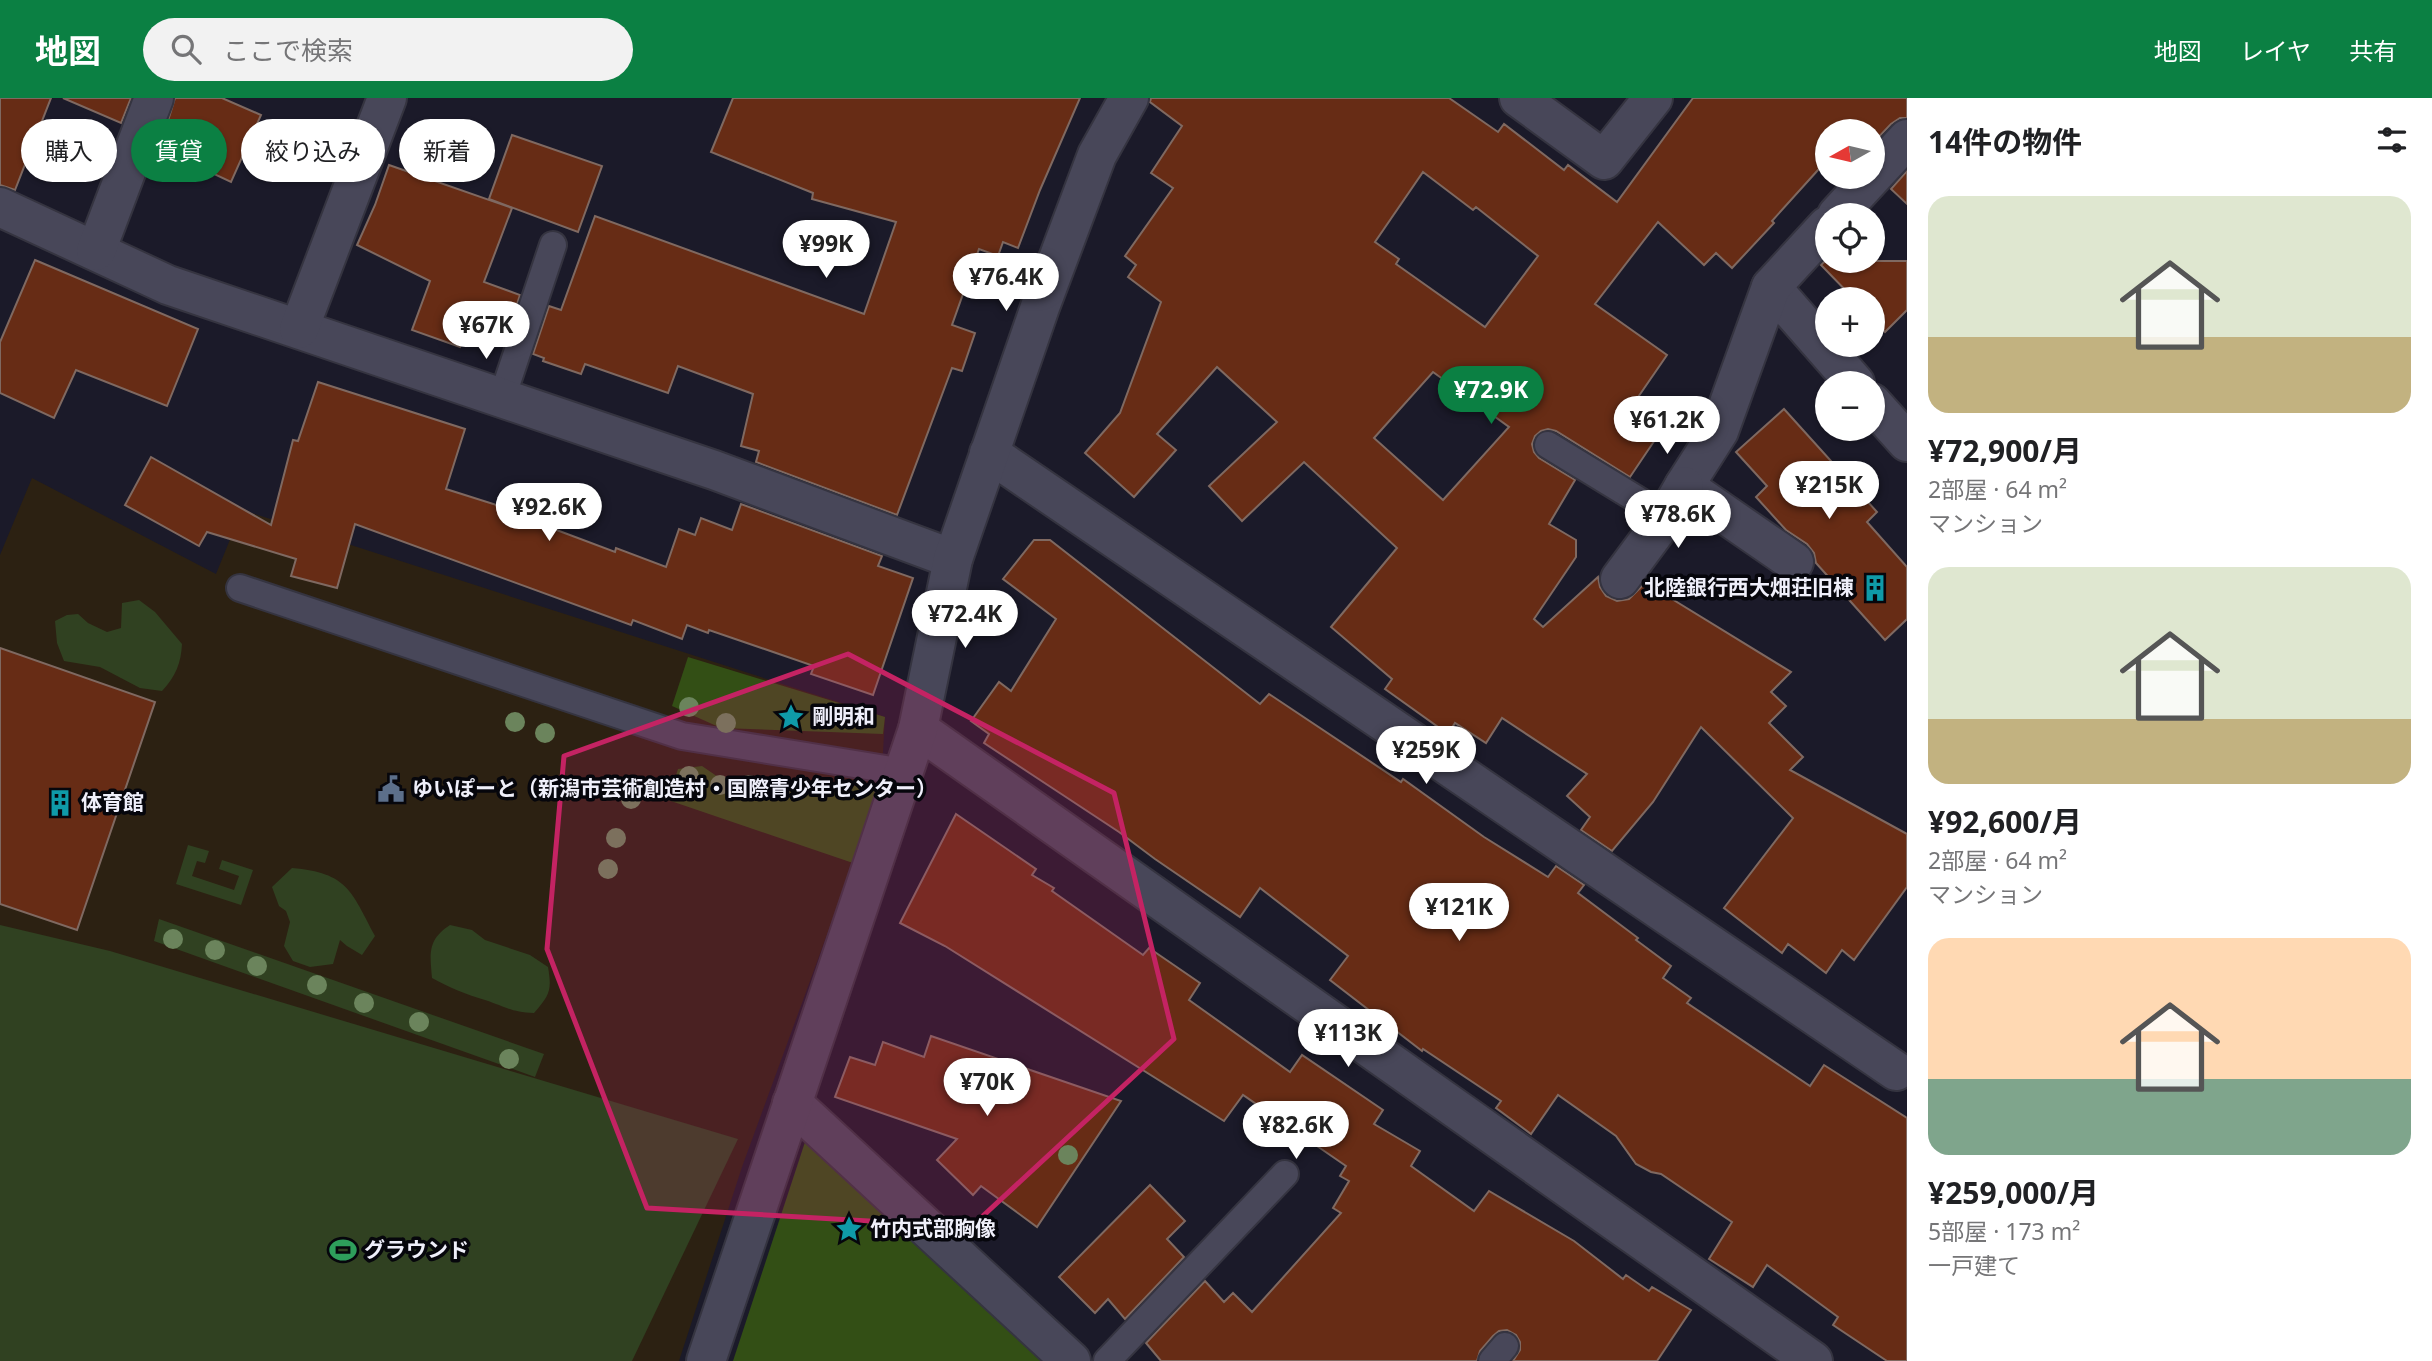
<!DOCTYPE html>
<html lang="ja">
<head>
<meta charset="utf-8">
<style>
	:root { --surface:#fff; --page:#f2f2f2; --text:#202124; --muted:#757577; --accent:#0b8043 }
	body { margin:0; font-family:"Noto Sans","Noto Sans JP",sans-serif; background:var(--page); color:var(--text); height:100vh; display:flex; flex-direction:column; font-size:26px; white-space:nowrap }
	* { box-sizing:border-box; margin:0 }
	p { font-size:23px; color:var(--muted) }
	.icon { flex:none; width:38px; height:38px; fill:none; stroke:currentColor; stroke-width:2; stroke-linecap:round; stroke-linejoin:round }
	.map { position:relative; flex:1; overflow:hidden }
	.drawer { display:flex; flex-direction:column; background:var(--surface); width:525px }
	.drawer>* { flex:none }
	.top-card { position:absolute; left:21px; top:21px; width:665px; height:63px; display:flex; gap:14px }
	.needle { width:46px; rotate:262deg }
	.buttons { position:absolute; left:1815px; top:21px; display:grid; gap:14px }
	.buttons a { display:grid; place-items:center; width:70px; height:70px; border-radius:50%; background:var(--surface); box-shadow:0 2px 5px #0004; font-size:35px }
	.price { position:absolute; translate:-50% -60px; padding:0 16px; border-radius:24px; background:#fff; color:#222; font-size:23px; line-height:46px; filter:drop-shadow(0 2px 4px #0008) }
	.price::after { content:''; position:absolute; left:50%; top:42px; width:21px; height:16px; margin-left:-10px; background:inherit; clip-path:polygon(0 0,100% 0,50% 100%) }
	.price.current { background:var(--accent); color:#fff }
	ul { padding:0; list-style:none }
	li { display:grid; align-content:center; gap:14px; height:371px; padding:0 21px }
	li span { display:grid; place-items:center; height:217px; border-radius:21px; color:#555 }
	li>.icon { margin-inline-start:auto }
	span .icon { width:126px; height:126px; fill:#fffc; stroke-width:1 }
	li b { font-size:30px }
	h2 { display:flex; justify-content:space-between; align-items:center; height:84px; padding:0 21px; font-size:30px }
	.tag { padding:0 24px; border-radius:32px; background:var(--surface); box-shadow:0 2px 5px #0004; font-size:24px; line-height:63px }
	.tag.current { background:var(--accent); color:#fff }
	header { display:flex; align-items:center; gap:42px; box-sizing:border-box; height:98px; padding:0 35px; background:var(--accent); color:#fff }
	header strong { font-size:33px }
	nav { display:flex; gap:38px; margin-inline-start:auto; font-size:24px }
	.search { width:490px; height:63px; background:var(--page); display:flex; align-items:center; gap:18px; box-sizing:border-box; padding:0 24px; border-radius:38px; color:var(--muted); font-size:26px }
	main { display:flex; flex:1; min-height:0 }
	.map>svg:first-child { display:block }
</style>
</head>
<body>
<header>
<strong>地図</strong>
<div class="search"><svg class="icon" aria-label="search" viewBox="0 0 24 24"><circle cx="10" cy="10" r="6"/><path d="M15 15l6 6"/></svg>ここで検索</div>
<nav><a>地図</a><a>レイヤ</a><a>共有</a></nav>
</header>
<main>
<div class="map">
<svg width="1907" height="1263" viewBox="0 0 1907 1263">
	<rect width="100%" height="100%" fill="#1b1a29"/>
	<polygon fill="#2c2112" points="32,380 216,476 242,412 885,619 881,689 742,1069 679,1263 0,1263 0,457"/>
	<g fill="#304121">
		<path d="M139,502L155,514L182,546C181,565 176,578 162,593L140,590L100,569L64,563L57,545L55,523L67,517L78,516L88,525L107,534L121,530L122,505Z"/>
		<polygon points="188,747 209,753 205,765 197,763 192,778 234,792 239,778 219,771 222,762 253,772 241,807 176,786"/>
		<path d="M292,770C348,775 351,793 375,838L362,857L347,848L340,842L333,866L310,869L293,863L284,848L290,824L286,813L279,808L272,789Z"/>
		<polygon points="159,821 544,956 535,979 154,843"/>
		<polygon points="0,827 110,853 738,1041 632,1263 0,1263"/>
		<path d="M450,827L472,832L485,842L530,857L548,869C552,892 550,897 534,915C511,914 506,909 485,902C465,896 450,890 432,880C430,856 427,842 450,827Z"/>
	</g>
	<g fill="#334f15">
		<polygon points="688,559 885,619 883,636 721,630 672,608"/>
		<polygon points="702,668 721,681 881,689 853,765 668,702 678,671"/>
		<polygon points="806,1041 1079,1263 733,1263"/>
	</g>
	<g fill="#672c15" stroke="#7f6961" stroke-width="2" fill-rule="evenodd">
		<polygon points="0,0 51,0 15,92 0,87"/>
		<polygon points="63,0 131,0 121,25"/>
		<polygon points="175,0 222,0 261,17 231,84 163,52 166,44 162,42"/>
		<polygon points="733,0 1080,0 1040,92 1018,150 1003,144 998,158 979,151 952,227 975,235 962,273 952,270 897,417 756,364 759,353 741,348 753,296 678,268 668,295 585,266 581,276 543,263 544,260 533,256 549,208 561,212 595,118 864,216 896,124 812,101 813,95 711,54"/>
		<path d="M1151,0H1449L1498,34L1504,26L1564,72L1568,67L1617,104L1693,0H1907V20H1900L1891,26L1872,46V33H1827V62L1772,123L1774,125L1732,170L1716,155L1704,167L1658,124L1595,206L1667,257L1634,305L1665,327L1630,379L1556,333L1548,331L1541,333L1535,338L1532,346L1534,354L1539,360L1575,382L1549,426L1576,442V459L1534,521L1543,529L1598,479L1600,489L1606,498L1617,503L1629,501L1643,487L1651,494L1654,490L1791,574L1771,594L1786,608L1769,625L1803,659L1790,672L1907,736V789L1854,862L1842,852L1826,875L1788,846L1782,855L1724,810L1793,720L1701,629L1653,704L1612,753L1581,732L1590,719L1567,698L1587,676L1502,620L1486,645L1455,625L1448,636L1385,591L1392,581L1331,529L1397,450L1304,364L1242,423L1209,388L1277,324L1217,269L1157,336L1176,352L1134,399L1085,355L1120,315L1161,204L1128,179L1136,167L1125,158L1173,90L1151,75L1182,28L1150,4ZM1423,74L1473,112L1476,109L1538,158L1485,229L1396,166L1399,161L1375,144ZM1433,274L1509,329L1443,402L1374,340Z"/>
		<polygon points="512,37 602,68 578,134 489,101"/>
		<polygon points="389,67 512,110 484,184 520,197 504,245 466,232 460,249 412,232 430,183 357,147 375,107"/>
		<polygon points="1907,73 1907,106 1891,91"/>
		<polygon points="35,162 198,231 167,308 76,272 54,320 0,295 0,244"/>
		<polygon points="1825,163 1907,163 1907,212 1885,234 1872,220 1872,201 1854,201 1821,167"/>
		<polygon points="318,284 465,331 446,391 547,423 546,428 615,454 616,450 666,469 679,431 695,437 701,420 732,432 741,406 882,458 878,468 913,480 873,597 811,576 814,568 709,532 708,535 687,527 682,541 633,522 631,527 355,426 337,490 291,478 296,461 207,434 199,448 125,407 151,359 271,427 293,342 298,343"/>
		<polygon points="1784,311 1877,414 1867,424 1907,469 1907,521 1885,542 1816,465 1814,455 1807,446 1786,432 1756,399 1767,388 1736,354"/>
		<polygon points="1034,442 1050,442 1260,606 1269,596 1401,684 1403,681 1484,739 1548,779 1556,768 1584,787 1578,795 1638,840 1636,842 1671,868 1663,880 1691,900 1687,905 1810,988 1824,967 1907,1020 1907,1263 1887,1263 1833,1227 1838,1219 1767,1167 1753,1189 1709,1161 1732,1124 1661,1076 1651,1074 1636,1066 1616,1038 1558,997 1531,1036 1496,1010 1501,1003 1423,951 1422,953 1330,882 1348,858 1260,790 1240,819 1155,761 1119,734 984,645 989,636 971,623 999,584 1011,593 1056,521 1003,481"/>
		<polygon points="0,550 155,604 77,832 0,806"/>
		<polygon points="956,716 1036,771 1032,777 1054,790 1052,793 1143,857 1149,850 1200,885 1189,902 1290,974 1302,957 1383,1012 1374,1026 1420,1053 1411,1068 1474,1113 1489,1093 1574,1143 1623,1181 1626,1177 1649,1193 1652,1189 1691,1212 1657,1263 1513,1263 1520,1252 1520,1244 1516,1237 1507,1232 1499,1233 1493,1238 1480,1253 1477,1263 1161,1263 1146,1245 1205,1183 1224,1204 1233,1195 1252,1214 1341,1115 1333,1110 1349,1083 1340,1078 1346,1068 1243,997 1224,1023 945,848 900,825"/>
		<polygon points="931,938 1121,1003 1037,1129 981,1088 973,1097 937,1062 957,1041 835,999 850,959 875,967 883,944 924,959"/>
		<polygon points="1150,1087 1185,1123 1167,1141 1184,1159 1125,1221 1108,1201 1095,1215 1059,1179"/>
	</g>
	<g fill="none" stroke-linecap="round" stroke-linejoin="round">
		<defs>
			<g id="lane">
				<polyline points="502,300 553,147"/>
				<polyline points="1548,347 1666,419"/>
				<polyline points="240,490 682,638 904,674"/>
				<polyline points="1107,1263 1285,1076"/>
				<polyline points="1492,1263 1505,1248"/>
			</g>
			<g id="street">
				<polyline points="1519,0 1604,62 1653,0"/>
				<polyline points="0,109 168,187 714,372 953,461"/>
				<polyline points="1837,117 1907,41"/>
				<polyline points="96,153 154,0"/>
				<polyline points="1771,189 1855,285"/>
				<polyline points="299,231 387,0"/>
				<polyline points="1872,305 1907,344"/>
				<polyline points="989,355 1896,973"/>
				<polyline points="1794,464 1684,388 1719,333 1771,189 1827,128"/>
				<polyline points="1620,481 1666,419 1684,388"/>
				<polyline points="918,631 1813,1263"/>
				<polyline points="792,1005 1071,1263"/>
				<polyline points="706,1263 918,631 953,461 1040,209 1097,57 1129,0"/>
			</g>
		</defs>
		<use href="#lane" stroke="#353440" stroke-width="30"/>
		<use href="#street" stroke="#353440" stroke-width="42"/>
		<use href="#lane" stroke="#484759" stroke-width="26"/>
		<use href="#street" stroke="#484759" stroke-width="38"/>
	</g>
	<g fill="#6b845c">
		<circle cx="689" cy="609" r="10"/>
		<circle cx="515" cy="624" r="10"/>
		<circle cx="726" cy="625" r="10"/>
		<circle cx="545" cy="635" r="10"/>
		<circle cx="689" cy="678" r="10"/>
		<circle cx="720" cy="687" r="10"/>
		<circle cx="749" cy="687" r="10"/>
		<circle cx="781" cy="689" r="10"/>
		<circle cx="631" cy="701" r="10"/>
		<circle cx="616" cy="740" r="10"/>
		<circle cx="608" cy="771" r="10"/>
		<circle cx="173" cy="841" r="10"/>
		<circle cx="215" cy="852" r="10"/>
		<circle cx="257" cy="868" r="10"/>
		<circle cx="317" cy="887" r="10"/>
		<circle cx="364" cy="905" r="10"/>
		<circle cx="419" cy="924" r="10"/>
		<circle cx="509" cy="961" r="10"/>
		<circle cx="1068" cy="1057" r="10"/>
	</g>
	<path fill="#c42363" fill-opacity="0.2" stroke="#c42363" stroke-width="5" stroke-linejoin="round" d="M848,556L1114,695L1174,941L971,1129L647,1110L547,851L564,658Z"/>
	<defs>
		<symbol id="building-bare" viewBox="-9 -9 18 18"><path d="M-4-6H4V6H1V3H-1V6H-4ZM-2.5-4.3h1.7v1.8h-1.7ZM.8-4.3h1.7v1.8H.8ZM-2.5-1h1.7V.8h-1.7ZM.8-1h1.7V.8H.8Z" fill="#0f9aa8" stroke="#06060c" stroke-width="2.5" paint-order="stroke"/></symbol>
		<symbol id="sight-bare" viewBox="-9 -9 18 18"><path d="M0-6L1.8-2.2L6-1.7L2.9 1.2L3.7 5.4L0 3.3L-3.7 5.4L-2.9 1.2L-6-1.7L-1.8-2.2Z" fill="#0f9aa8" stroke="#06060c" stroke-width="2.5" paint-order="stroke"/></symbol>
		<symbol id="civic-bare" viewBox="-9 -9 18 18"><path d="M-.6-6.5H3V-4.5H.6V-3L4-1V1h2V6H-6V1h2V-1L-.6-3ZM-1.2 2.5V6h2.4V2.5Z" fill="#5c6f8a" stroke="#06060c" stroke-width="2.5" paint-order="stroke"/></symbol>
		<symbol id="stadium-bare" viewBox="-9 -9 18 18"><path d="M0-5a6.5 5 0 1 0 0 10a6.5 5 0 1 0 0-10ZM-3.5-1.8h7v3.6h-7Z" fill="#2e9e5b" stroke="#06060c" stroke-width="2.5" paint-order="stroke"/></symbol>
	</defs>
	<g fill-rule="evenodd">
		<use href="#building-bare" x="1856" y="471" width="38" height="38"/>
		<use href="#sight-bare" x="772" y="600" width="38" height="38"/>
		<use href="#civic-bare" x="372" y="672" width="38" height="38"/>
		<use href="#building-bare" x="41" y="686" width="38" height="38"/>
		<use href="#sight-bare" x="830" y="1112" width="38" height="38"/>
		<use href="#stadium-bare" x="324" y="1133" width="38" height="38"/>
	</g>
	<g text-anchor="middle" stroke-width="7" stroke-linejoin="round" paint-order="stroke">
		<g font-size="21" font-weight="bold" fill="#efeffa" stroke="#06060c" text-anchor="start">
			<text x="1854" y="497" text-anchor="end">北陸銀行西大畑荘旧棟</text>
			<text x="812" y="626">剛明和</text>
			<text x="412" y="698">ゆいぽーと（新潟市芸術創造村・国際青少年センター）</text>
			<text x="81" y="712">体育館</text>
			<text x="870" y="1138">竹内式部胸像</text>
			<text x="364" y="1159">グラウンド</text>
		</g>
	</g>
</svg>
<div class="buttons">
<a><svg class="needle" viewBox="-14 -14 28 28"><path d="M0-13l5 13h-10z" fill="#e53935"/><path d="M0 13l5-13h-10z" fill="#757577"/></svg></a>
<a><svg class="icon" aria-label="locate" viewBox="0 0 24 24"><circle cx="12" cy="12" r="6"/><path d="M12 2v4M12 18v4M2 12h4M18 12h4"/></svg></a>
<a>+</a>
<a>−</a>
</div>
<b class="price" style="left:826px;top:182px">¥99K</b>
<b class="price" style="left:1006px;top:215px">¥76.4K</b>
<b class="price" style="left:486px;top:263px">¥67K</b>
<b class="price current" style="left:1491px;top:328px">¥72.9K</b>
<b class="price" style="left:1667px;top:358px">¥61.2K</b>
<b class="price" style="left:1829px;top:423px">¥215K</b>
<b class="price" style="left:549px;top:445px">¥92.6K</b>
<b class="price" style="left:1678px;top:452px">¥78.6K</b>
<b class="price" style="left:965px;top:552px">¥72.4K</b>
<b class="price" style="left:1426px;top:688px">¥259K</b>
<b class="price" style="left:1459px;top:845px">¥121K</b>
<b class="price" style="left:1348px;top:971px">¥113K</b>
<b class="price" style="left:987px;top:1020px">¥70K</b>
<b class="price" style="left:1296px;top:1063px">¥82.6K</b>
<div class="top-card">
<a class="tag">購入</a>
<a class="tag current">賃貸</a>
<a class="tag">絞り込み</a>
<a class="tag">新着</a>
</div>
</div>
<section class="drawer">
<h2>14件の物件<svg class="icon" aria-label="filters" viewBox="0 0 24 24"><path d="M4 7h16M4 17h16"/><circle cx="9" cy="7" r="2"/><circle cx="15" cy="17" r="2"/></svg></h2>
<ul>
<li><span style="background:linear-gradient(#dfe7d0 65%,#c2b280 0)"><svg class="icon" aria-label="home" viewBox="0 0 24 24"><path d="M3 11l9-7 9 7M6 9v11h12V9"/></svg></span><div><b>¥72,900/月</b><p>2部屋 · 64 m²</p><p>マンション</p></div></li>
<li><span style="background:linear-gradient(#dfe7d0 70%,#c2b280 0)"><svg class="icon" aria-label="home" viewBox="0 0 24 24"><path d="M3 11l9-7 9 7M6 9v11h12V9"/></svg></span><div><b>¥92,600/月</b><p>2部屋 · 64 m²</p><p>マンション</p></div></li>
<li><span style="background:linear-gradient(#ffd9b3 65%,#7fa58c 0)"><svg class="icon" aria-label="home" viewBox="0 0 24 24"><path d="M3 11l9-7 9 7M6 9v11h12V9"/></svg></span><div><b>¥259,000/月</b><p>5部屋 · 173 m²</p><p>一戸建て</p></div></li>
</ul>
</section>
</main>
</body>
</html>
